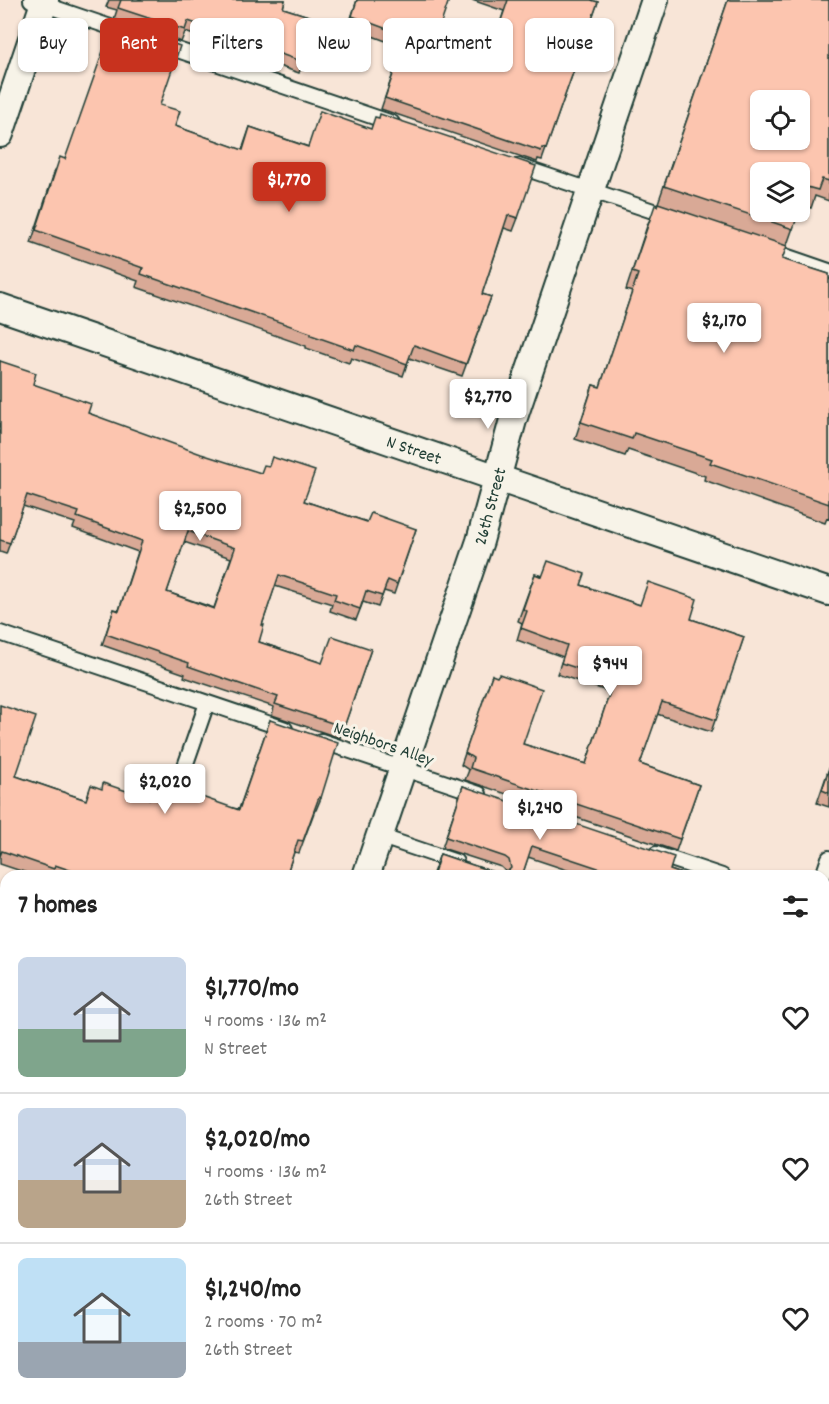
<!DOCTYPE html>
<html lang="en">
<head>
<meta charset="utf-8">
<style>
	:root { --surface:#fff; --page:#f6f6f6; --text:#222; --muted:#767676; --line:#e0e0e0; --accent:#c8321e }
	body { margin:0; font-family:Dekko,sans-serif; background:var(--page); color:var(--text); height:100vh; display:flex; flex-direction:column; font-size:22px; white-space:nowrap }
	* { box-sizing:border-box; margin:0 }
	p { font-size:20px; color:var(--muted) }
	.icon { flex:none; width:33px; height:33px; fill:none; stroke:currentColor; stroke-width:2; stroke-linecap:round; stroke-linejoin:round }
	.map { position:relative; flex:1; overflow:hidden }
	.drawer { position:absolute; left:0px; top:870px; width:830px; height:534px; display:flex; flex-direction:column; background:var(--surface); border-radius:18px 18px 0 0; box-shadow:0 2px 4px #0004 }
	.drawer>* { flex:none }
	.banner { position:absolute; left:18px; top:18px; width:794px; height:54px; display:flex; gap:12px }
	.fabs { position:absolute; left:750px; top:90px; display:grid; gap:12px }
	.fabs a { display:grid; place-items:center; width:60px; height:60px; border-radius:9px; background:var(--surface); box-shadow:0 2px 4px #0004; font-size:30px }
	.price { position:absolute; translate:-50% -51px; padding:0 14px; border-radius:6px; background:#fff; color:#222; font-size:20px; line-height:39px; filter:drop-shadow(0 2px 3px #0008) }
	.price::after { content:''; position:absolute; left:50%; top:36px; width:18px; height:14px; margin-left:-9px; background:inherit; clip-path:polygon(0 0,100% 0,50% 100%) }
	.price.selected { background:var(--accent); color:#fff }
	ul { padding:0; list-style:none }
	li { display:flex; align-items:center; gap:18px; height:150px; padding:0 18px }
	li+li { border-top:2px solid var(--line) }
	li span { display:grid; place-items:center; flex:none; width:168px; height:120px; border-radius:9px; color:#555 }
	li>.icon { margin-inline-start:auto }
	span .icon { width:72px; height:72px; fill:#fffc; stroke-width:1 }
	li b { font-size:26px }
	h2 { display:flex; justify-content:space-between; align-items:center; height:72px; padding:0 18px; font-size:26px }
	.chip { padding:0 21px; border-radius:9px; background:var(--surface); box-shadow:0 2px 4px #0004; font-size:21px; line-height:54px }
	.chip.selected { background:var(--accent); color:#fff }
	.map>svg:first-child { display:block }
</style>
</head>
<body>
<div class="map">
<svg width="829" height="1404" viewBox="0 0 829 1404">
	<rect width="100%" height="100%" fill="#f8e5d7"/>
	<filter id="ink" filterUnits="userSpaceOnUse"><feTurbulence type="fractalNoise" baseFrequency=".0167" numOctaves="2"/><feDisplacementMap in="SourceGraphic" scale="12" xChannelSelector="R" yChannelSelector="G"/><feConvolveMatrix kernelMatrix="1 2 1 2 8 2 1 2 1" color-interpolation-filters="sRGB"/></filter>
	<g filter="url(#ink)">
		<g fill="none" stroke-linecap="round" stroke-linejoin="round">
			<defs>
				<g id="service">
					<polyline points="31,0 128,33"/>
					<polyline points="163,45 392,123"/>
					<polyline points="518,166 668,216"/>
					<polyline points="768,250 829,271"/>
					<polyline points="0,633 285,729"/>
					<polyline points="321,741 479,794"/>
					<polyline points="176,792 207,703"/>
					<polyline points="379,836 456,862"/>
					<polyline points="656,854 722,876"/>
					<polyline points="823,876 829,858"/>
					<polyline points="824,910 829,912"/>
					<polyline points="0,1274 6,1276"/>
					<polyline points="363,1398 380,1404"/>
				</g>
				<g id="minor">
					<polyline points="0,134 45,0"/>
					<path id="s1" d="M0,307L829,592"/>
					<path id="s2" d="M366,876L480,541L513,420L655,0"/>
					<polyline points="0,955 6,957"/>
					<polyline points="824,1231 829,1233"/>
					<polyline points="824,1339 829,1322"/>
					<polyline points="184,1404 186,1398"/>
					<polyline points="801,1404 803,1398"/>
				</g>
			</defs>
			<use href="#service" stroke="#1f3d34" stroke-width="18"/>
			<use href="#minor" stroke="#1f3d34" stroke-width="30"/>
			<use href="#service" stroke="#f7f3e8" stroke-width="14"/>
			<use href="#minor" stroke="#f7f3e8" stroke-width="26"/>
		</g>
		<g fill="#d9a996" stroke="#1f3d34" stroke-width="1.5" fill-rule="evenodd">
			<polygon points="109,0 285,0 283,8 318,19 299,73 270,63 271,61 185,32 181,42 114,19 117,10 106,7"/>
			<polygon points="357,0 436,38 489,56 504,11 472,0 591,0 598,2 542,160 538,159 537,162 381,109 402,47 348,27"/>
			<polygon points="728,0 829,0 829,201 815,196 811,208 801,205 782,259 829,274 829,519 827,518 825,523 704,480 705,476 628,450 625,456 575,439 593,385 600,387 632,292 626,290 648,223 657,206"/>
			<polygon points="160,105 175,126 242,150 250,127 518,218 513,231 504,228 482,294 491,297 462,376 409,358 403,376 351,358 349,363 306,348 306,346 136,287 138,281 31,243 55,170"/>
			<path d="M0,361L33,384L88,413L304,501L367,522L416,529L394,594L384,591L378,607L363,602L356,620L330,611L332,604L275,586L262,625L259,642L322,663L371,649L340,738L272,715L274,707L184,677L185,674L102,645L114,609L119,610L138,552L73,528L75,523L23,506L6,554L0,552ZM184,542L231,558L214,608L167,592Z"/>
			<polygon points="535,574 581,585 640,605 691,619 744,637 711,732 657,714 640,764 699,785 676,851 465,780 469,770 461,765 492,675 523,744 586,764 610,692 557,674 563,657 517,640 522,623 518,621"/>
			<polygon points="0,705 16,776 86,800 102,789 150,799 239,809 270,720 321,798 316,810 315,810 299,853 294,852 286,876 36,876 0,864"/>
			<polygon points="829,768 829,807 817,803"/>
			<polygon points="463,786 670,870 687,876 585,876 528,857 522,876 432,876 440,854 499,874 506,873 505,871 501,867 442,848"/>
			<polygon points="0,1004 4,1010 6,1011 6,1252 0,1250"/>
		</g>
		<g fill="#fcc5af" stroke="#1f3d34" stroke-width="1.5" fill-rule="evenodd">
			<polygon points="121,0 285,0 283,8 318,19 303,62 275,52 275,50 188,21 185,30 118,8"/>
			<polygon points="357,0 449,0 436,38 489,56 508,0 591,0 598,2 546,149 542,148 541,151 385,98 406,36 352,16"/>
			<path d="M728,0H829V181L822,179L818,190L807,187L800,210V172H760V212H799L793,229L664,186ZM760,100H800V140H760Z"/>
			<polygon points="113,23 180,46 160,105 180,111 175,126 243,150 250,127 308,147 320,111 371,129 375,117 379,118 380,114 536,166 518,218 508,215 482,294 491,297 466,364 414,345 407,364 356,345 354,350 311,335 311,333 141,274 143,268 36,230 60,157 65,159"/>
			<polygon points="658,203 787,246 782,259 829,274 829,504 710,463 712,459 634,433 632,439 581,422 593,385 600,387 638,274 632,272 655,205 657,206"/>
			<path d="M0,361L36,373L33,384L91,404L88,413L201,454L261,473L264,465L269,466L272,457L315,471L304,501L367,522L371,513L416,529L397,584L388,580L382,596L366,591L360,609L334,600L336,594L279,575L262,625H264L259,642L322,663L332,636L371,649L344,727L275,704L278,697L188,666L189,663L106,634L114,609L119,611L142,541L77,517L79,512L27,495L10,543L0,540ZM188,531L235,548L214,609L167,592Z"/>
			<polygon points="548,561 585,574 581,585 640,605 648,582 697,599 691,619 744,637 716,720 662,702 640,764 699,785 680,839 470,768 473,758 465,753 492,675 497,677 499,674 542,689 523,744 586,764 614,680 561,663 567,645 521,628 527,611 523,609 535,574 542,577"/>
			<polygon points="0,705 36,717 16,776 86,800 91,785 102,789 103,783 150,799 154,788 160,789 162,783 239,810 270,720 338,743 321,798 319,797 303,841 298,840 286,876 87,876 55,865 54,869 2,851 0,856"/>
			<polygon points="829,769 829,793 822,790"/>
			<polygon points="463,786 674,857 670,870 687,876 612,876 613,873 532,846 522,876 433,876 440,854 499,874 507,872 511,868 509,860 505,857 446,837"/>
			<polygon points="824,922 829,924 829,1104 824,1120"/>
			<polygon points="0,1004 6,1006 4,1010 6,1011 6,1239 0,1237"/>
			<polygon points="257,1398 350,1398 348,1404 255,1404"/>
			<polygon points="430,1398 491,1398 489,1404 428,1404"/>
			<polygon points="597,1398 731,1398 729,1404 595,1404"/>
		</g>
	</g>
	<g text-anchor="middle" stroke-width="6" stroke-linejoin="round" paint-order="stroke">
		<g font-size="18" fill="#1f3d34" stroke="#f7f3e8">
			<text dy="6" stroke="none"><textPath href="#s1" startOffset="438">N Street</textPath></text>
			<text dy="6" stroke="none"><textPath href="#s2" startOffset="390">26th Street</textPath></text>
			<text transform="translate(384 743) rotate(19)" y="6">Neighbors Alley</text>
		</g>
	</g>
</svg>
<div class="fabs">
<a><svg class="icon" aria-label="locate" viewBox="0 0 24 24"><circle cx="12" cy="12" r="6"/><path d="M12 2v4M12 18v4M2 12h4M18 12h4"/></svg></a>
<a><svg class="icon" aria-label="layers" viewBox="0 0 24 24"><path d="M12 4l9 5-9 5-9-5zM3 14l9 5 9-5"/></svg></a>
</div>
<b class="price selected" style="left:289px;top:213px">$1,770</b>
<b class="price" style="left:724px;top:354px">$2,170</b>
<b class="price" style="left:488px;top:430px">$2,770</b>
<b class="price" style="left:200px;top:542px">$2,500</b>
<b class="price" style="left:610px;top:697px">$944</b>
<b class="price" style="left:165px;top:815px">$2,020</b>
<b class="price" style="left:540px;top:841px">$1,240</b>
<div class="banner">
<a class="chip">Buy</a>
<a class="chip selected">Rent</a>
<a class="chip">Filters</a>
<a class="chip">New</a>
<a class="chip">Apartment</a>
<a class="chip">House</a>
</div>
<section class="drawer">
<h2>7 homes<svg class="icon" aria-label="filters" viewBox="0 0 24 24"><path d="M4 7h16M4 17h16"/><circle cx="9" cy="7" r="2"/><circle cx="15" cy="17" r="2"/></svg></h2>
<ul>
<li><span style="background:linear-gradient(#c9d6e8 60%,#7fa58c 0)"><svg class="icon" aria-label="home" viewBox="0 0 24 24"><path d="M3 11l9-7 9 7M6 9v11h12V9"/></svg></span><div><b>$1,770/mo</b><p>4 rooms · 136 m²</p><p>N Street</p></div><svg class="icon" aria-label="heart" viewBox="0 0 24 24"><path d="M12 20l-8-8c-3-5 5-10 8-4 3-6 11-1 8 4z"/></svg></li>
<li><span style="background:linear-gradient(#c9d6e8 60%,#b9a48a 0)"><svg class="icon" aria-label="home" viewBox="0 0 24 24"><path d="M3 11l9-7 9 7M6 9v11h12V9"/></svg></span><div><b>$2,020/mo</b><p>4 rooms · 136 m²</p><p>26th Street</p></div><svg class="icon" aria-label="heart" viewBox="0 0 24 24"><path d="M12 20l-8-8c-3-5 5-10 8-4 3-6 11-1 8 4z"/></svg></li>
<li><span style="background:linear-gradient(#bfe0f5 70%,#9aa5b1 0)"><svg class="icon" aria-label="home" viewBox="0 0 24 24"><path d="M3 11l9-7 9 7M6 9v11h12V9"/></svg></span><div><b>$1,240/mo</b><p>2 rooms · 70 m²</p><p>26th Street</p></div><svg class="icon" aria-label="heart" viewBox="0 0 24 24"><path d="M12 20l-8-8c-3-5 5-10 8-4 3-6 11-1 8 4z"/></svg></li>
</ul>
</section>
</div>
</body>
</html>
